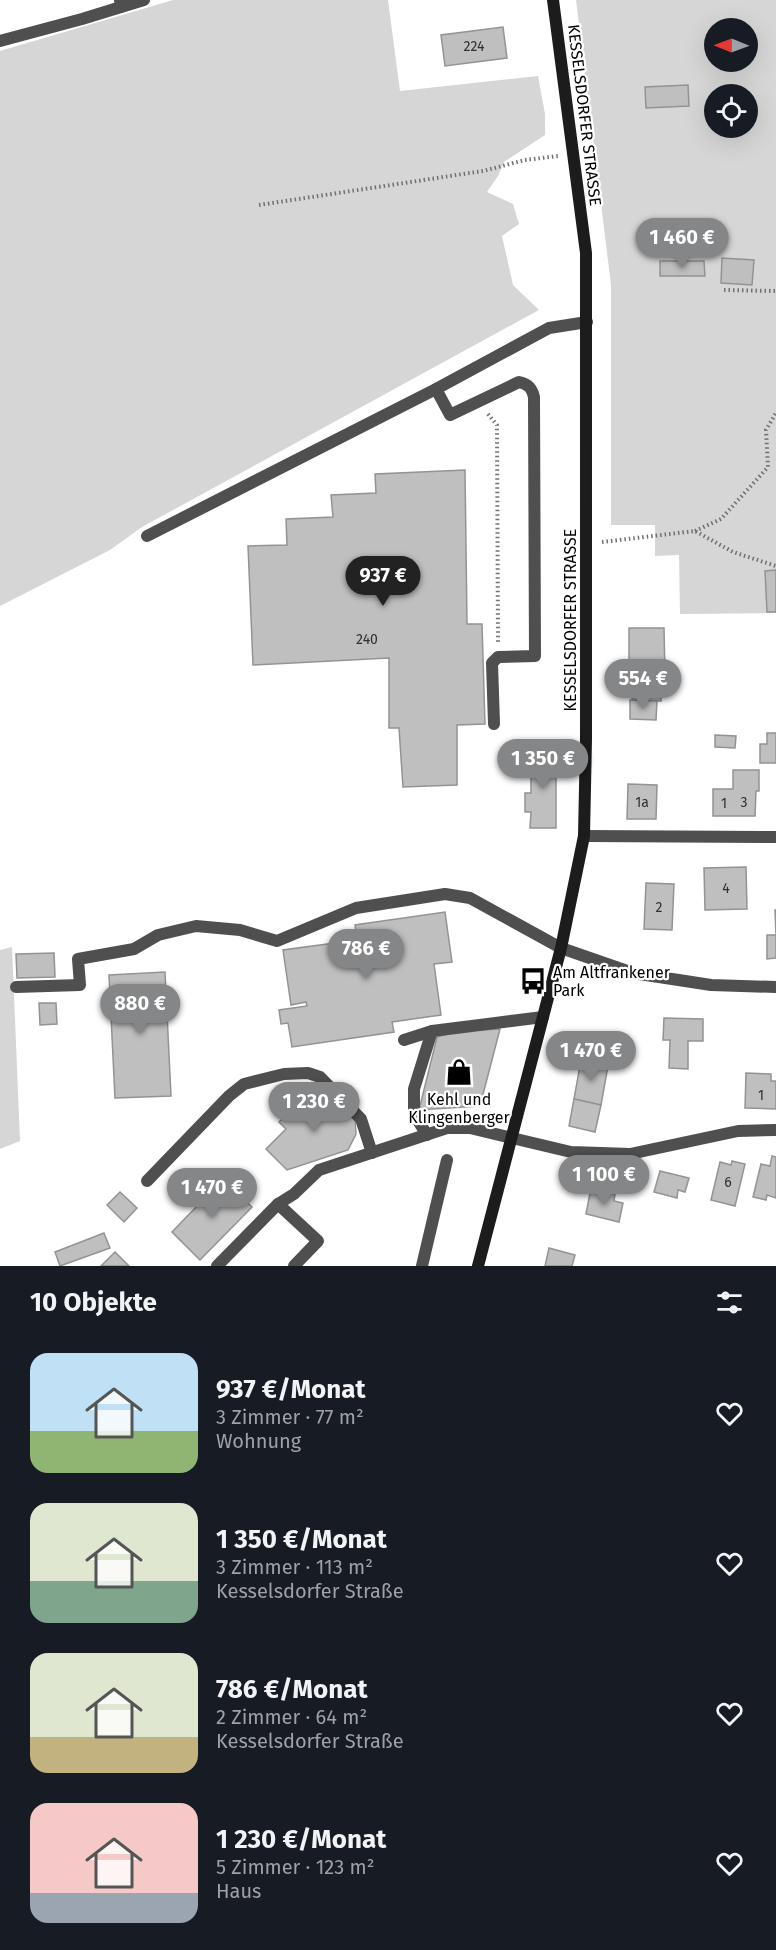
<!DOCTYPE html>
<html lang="de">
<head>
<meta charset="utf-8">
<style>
	:root { --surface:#171b24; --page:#242831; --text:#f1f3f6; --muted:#9ea1a6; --accent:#858687 }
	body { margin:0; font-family:"Fira Sans",sans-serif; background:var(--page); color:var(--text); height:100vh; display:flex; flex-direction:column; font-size:22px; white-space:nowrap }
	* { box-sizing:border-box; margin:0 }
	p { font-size:20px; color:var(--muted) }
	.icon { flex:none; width:33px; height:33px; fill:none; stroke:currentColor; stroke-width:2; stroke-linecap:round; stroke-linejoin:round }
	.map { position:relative; height:1266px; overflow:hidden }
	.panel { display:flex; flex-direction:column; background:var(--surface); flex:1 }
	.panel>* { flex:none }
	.needle { width:39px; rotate:271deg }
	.buttons { position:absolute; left:704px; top:18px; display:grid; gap:12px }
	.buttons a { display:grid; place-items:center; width:54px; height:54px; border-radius:50%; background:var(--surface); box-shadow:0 6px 24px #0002; font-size:30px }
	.price { position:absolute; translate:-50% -51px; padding:0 14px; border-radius:21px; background:var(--accent); color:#fff; font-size:20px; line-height:39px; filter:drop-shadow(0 2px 3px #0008) }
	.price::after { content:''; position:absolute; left:50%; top:36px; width:18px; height:14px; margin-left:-9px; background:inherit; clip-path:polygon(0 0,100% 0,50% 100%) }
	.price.active { background:#222; color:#fff }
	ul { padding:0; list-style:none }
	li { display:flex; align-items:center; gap:18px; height:150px; padding:0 30px }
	li span { display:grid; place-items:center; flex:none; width:168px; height:120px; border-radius:18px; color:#555 }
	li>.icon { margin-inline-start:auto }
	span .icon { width:72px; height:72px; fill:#fffc; stroke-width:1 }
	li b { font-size:26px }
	h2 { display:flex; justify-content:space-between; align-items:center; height:72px; padding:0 30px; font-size:26px }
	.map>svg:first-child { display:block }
</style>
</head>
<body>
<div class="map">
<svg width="776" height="1266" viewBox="0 0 776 1266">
	<rect width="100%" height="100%" fill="#fff"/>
	<g fill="#d6d6d6" fill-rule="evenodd">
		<polygon points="173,0 388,0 400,91 538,76 545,114 545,135 504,162 498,176 487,192 513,204 519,224 502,236 513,285 539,310 142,527 110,550 0,606 0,51"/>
		<path d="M576,0H776V613L680,614L679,555L655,556V525H611V285ZM714,28H747V62H714ZM714,94H747V128H714Z"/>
		<polygon points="12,947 20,1141 0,1149 0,950"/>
	</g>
	<g fill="#bfbfbf" stroke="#939393" stroke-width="1.5">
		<polygon points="503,27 507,58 445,66 441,35"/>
		<polygon points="688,85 689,106 646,108 645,87"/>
		<polygon points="722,258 754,260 752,285 721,283"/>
		<polygon points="660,261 704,261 705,276 660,276"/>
		<polygon points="465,470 467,624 482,624 485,724 457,725 457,785 403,787 399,728 389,728 389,658 253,665 248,546 287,545 286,519 333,517 331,495 376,493 375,474"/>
		<polygon points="776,570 776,612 767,612 765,571"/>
		<polygon points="629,628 664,628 665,674 629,675"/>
		<polygon points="632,688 661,689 661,701 632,700"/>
		<polygon points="630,700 657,701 656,720 630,719"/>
		<polygon points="767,733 776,733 776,763 760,763 760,744 767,744"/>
		<polygon points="715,735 736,736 735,748 715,747"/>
		<polygon points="531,749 556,750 556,828 530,828 531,812 525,812 525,793 531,793"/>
		<polygon points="733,770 759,770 759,791 756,791 755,816 713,816 713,789 733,789"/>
		<polygon points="628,784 657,785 656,819 627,819"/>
		<polygon points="746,867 747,909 705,910 704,868"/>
		<polygon points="646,883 674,884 672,930 644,929"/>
		<polygon points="775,910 776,910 776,958 767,959 767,935 776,935"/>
		<polygon points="445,912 452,962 434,964 441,1015 392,1022 394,1032 292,1047 288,1023 281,1024 279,1010 307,1006 306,1002 291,1005 283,950 357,940 355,925"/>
		<polygon points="54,953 55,977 17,978 16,954"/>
		<polygon points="165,972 171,1096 115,1098 109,975"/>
		<polygon points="39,1003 56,1003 57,1024 40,1025"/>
		<polygon points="664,1018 703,1019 703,1041 688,1041 688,1069 669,1068 670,1040 663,1040"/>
		<polygon points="500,1029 480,1106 419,1110 437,1037 459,1031"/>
		<polygon points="621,1039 629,1054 616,1061 608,1046"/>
		<polygon points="581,1060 608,1066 601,1105 574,1099"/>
		<polygon points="746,1073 771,1074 771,1081 776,1081 776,1109 745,1108"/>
		<polygon points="326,1089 355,1118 356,1134 348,1150 287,1170 266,1149 286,1129 279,1122 286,1115 304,1111"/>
		<polygon points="574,1099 601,1105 595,1132 569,1126"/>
		<polygon points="772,1156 776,1157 776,1198 767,1195 766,1200 753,1197 761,1164 770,1166"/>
		<polygon points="732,1161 745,1164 735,1206 711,1200 720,1162 731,1165"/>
		<polygon points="660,1171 689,1178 685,1192 678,1190 677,1198 654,1192"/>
		<polygon points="223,1179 252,1207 200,1260 172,1232"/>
		<polygon points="591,1188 615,1194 614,1201 623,1203 619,1222 586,1214"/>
		<polygon points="120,1192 137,1208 124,1222 107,1205"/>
		<polygon points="104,1233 110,1248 60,1266 55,1252"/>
		<polygon points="549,1248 575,1255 572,1266 545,1266"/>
		<polygon points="115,1252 129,1266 101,1266"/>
	</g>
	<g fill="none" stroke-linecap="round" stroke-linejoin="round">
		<g stroke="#717171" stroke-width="4" stroke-dasharray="1.5 3" stroke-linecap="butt">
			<polyline points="259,205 483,171 525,160 558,156"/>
			<polyline points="724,290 776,291"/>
			<polyline points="488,414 497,425 498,643"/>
			<polyline points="695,531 721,519 768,467 766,430 776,413"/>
			<polyline points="602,542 695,531 733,552 776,566"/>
		</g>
		<g stroke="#4f4f4f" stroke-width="12">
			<polyline points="120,0 121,7 144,0"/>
			<polyline points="0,41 82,19 121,7"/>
			<path d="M436,389L450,415L519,382C528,384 532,388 534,397L535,656L498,657L492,663L494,724"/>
			<polyline points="147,536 436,389 549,328 587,322"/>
			<polyline points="16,987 80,985 78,959 134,949 158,935 196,926 240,930 277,941 356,908 445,894 470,898 561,948 633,973 711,985 776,987"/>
			<polyline points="404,1040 432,1031 543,1017"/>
			<polyline points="427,1135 414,1114 414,1089 432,1031"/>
			<polyline points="147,1181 229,1096 244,1084 284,1074 308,1073 320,1077 361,1119 372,1153"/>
			<polyline points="278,1204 318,1241 294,1266"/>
			<polyline points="217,1266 278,1204 294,1194 319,1170 447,1128 470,1128 512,1138"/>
			<polyline points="422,1266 447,1160"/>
		</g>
		<g stroke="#4f4f4f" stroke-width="12">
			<polyline points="584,836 776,837"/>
			<polyline points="512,1138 571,1152 630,1154 738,1131 776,1130"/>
		</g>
		<polyline stroke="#1c1c1c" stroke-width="12" points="478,1266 561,948 584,836 586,739 586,253 553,0"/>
	</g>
	<defs>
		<symbol id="bus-bare" viewBox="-9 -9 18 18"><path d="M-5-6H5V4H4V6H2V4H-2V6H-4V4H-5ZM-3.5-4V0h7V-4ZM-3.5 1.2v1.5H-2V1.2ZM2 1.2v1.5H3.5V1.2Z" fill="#000" stroke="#fff" stroke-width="2.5" paint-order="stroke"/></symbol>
		<symbol id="shop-bare" viewBox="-9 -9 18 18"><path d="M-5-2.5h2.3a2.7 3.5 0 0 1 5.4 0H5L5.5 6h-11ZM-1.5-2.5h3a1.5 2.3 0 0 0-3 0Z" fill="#000" stroke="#fff" stroke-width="2.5" paint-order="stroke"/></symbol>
	</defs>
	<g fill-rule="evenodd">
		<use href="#bus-bare" x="514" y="962" width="38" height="38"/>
		<use href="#shop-bare" x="440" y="1053" width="38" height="38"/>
	</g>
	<g text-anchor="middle" stroke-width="4.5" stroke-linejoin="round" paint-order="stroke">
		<g font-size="14" fill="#303030">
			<text x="474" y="51">224</text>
			<text x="367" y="644">240</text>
			<text x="642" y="807">1a</text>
			<text x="744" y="807">3</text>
			<text x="724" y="808">1</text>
			<text x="726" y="893">4</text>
			<text x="659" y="912">2</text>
			<text x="761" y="1100">1</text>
			<text x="728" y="1187">6</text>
		</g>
		<g font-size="16" fill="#000" stroke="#fff">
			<text transform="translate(585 115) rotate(83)" y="6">KESSELSDORFER STRASSE</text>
			<text transform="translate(570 620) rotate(-90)" y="6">KESSELSDORFER STRASSE</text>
		</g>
		<g font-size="16" fill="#000" stroke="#fff" text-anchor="start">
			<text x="553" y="978">Am Altfrankener<tspan x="553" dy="18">Park</tspan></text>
			<text x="459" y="1105" text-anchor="middle">Kehl und<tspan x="459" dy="18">Klingenberger</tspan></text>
		</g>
	</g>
</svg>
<div class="buttons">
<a><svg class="needle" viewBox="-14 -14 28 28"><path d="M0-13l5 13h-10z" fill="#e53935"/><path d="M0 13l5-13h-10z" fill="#9ea1a6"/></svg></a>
<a><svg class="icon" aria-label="locate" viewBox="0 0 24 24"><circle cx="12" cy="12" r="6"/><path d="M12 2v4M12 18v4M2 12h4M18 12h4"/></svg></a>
</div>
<b class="price" style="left:682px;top:269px">1 460 €</b>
<b class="price active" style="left:383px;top:607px">937 €</b>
<b class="price" style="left:643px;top:710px">554 €</b>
<b class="price" style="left:543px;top:790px">1 350 €</b>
<b class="price" style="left:366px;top:980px">786 €</b>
<b class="price" style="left:140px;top:1035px">880 €</b>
<b class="price" style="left:591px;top:1082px">1 470 €</b>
<b class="price" style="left:314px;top:1133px">1 230 €</b>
<b class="price" style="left:604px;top:1206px">1 100 €</b>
<b class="price" style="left:212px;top:1219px">1 470 €</b>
</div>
<section class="panel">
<h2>10 Objekte<svg class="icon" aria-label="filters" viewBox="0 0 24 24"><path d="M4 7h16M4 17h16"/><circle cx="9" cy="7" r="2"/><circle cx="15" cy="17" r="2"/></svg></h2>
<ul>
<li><span style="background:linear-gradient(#bfe0f5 65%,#8fb573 0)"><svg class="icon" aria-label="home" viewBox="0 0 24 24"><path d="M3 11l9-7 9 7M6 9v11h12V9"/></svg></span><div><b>937 €/Monat</b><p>3 Zimmer · 77 m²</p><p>Wohnung</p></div><svg class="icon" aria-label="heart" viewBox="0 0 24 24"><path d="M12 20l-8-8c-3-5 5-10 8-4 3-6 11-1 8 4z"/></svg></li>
<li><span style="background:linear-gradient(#dfe7d0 65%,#7fa58c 0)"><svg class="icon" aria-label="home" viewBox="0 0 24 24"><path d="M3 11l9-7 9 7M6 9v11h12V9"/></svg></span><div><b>1 350 €/Monat</b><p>3 Zimmer · 113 m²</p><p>Kesselsdorfer Straße</p></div><svg class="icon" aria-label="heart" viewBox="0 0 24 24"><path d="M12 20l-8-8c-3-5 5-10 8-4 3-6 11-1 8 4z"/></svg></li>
<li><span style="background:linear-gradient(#dfe7d0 70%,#c2b280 0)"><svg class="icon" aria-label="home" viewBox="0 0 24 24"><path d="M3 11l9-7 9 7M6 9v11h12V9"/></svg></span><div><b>786 €/Monat</b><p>2 Zimmer · 64 m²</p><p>Kesselsdorfer Straße</p></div><svg class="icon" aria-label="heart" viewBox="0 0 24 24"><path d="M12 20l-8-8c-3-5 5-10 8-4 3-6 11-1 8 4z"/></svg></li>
<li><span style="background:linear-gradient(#f6c9c9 75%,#9aa5b1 0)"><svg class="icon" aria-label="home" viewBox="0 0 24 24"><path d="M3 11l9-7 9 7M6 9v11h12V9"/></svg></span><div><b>1 230 €/Monat</b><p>5 Zimmer · 123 m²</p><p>Haus</p></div><svg class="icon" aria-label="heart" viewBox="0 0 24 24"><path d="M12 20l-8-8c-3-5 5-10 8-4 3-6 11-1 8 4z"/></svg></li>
</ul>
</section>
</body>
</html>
